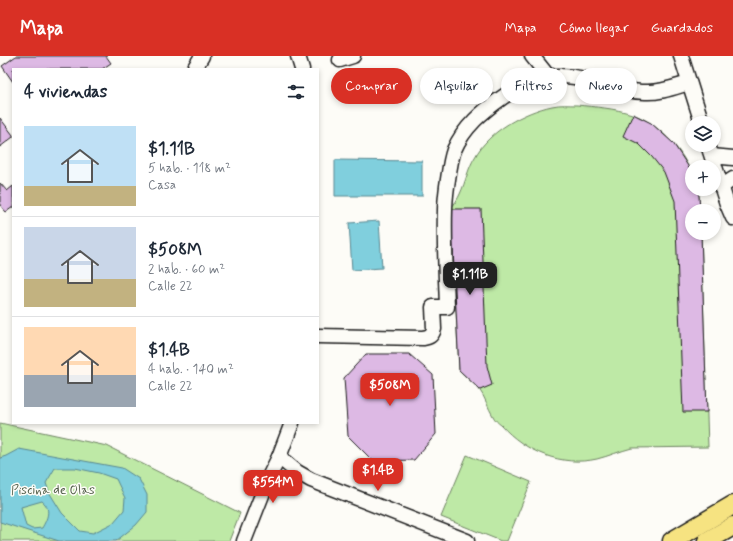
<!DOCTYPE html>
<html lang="es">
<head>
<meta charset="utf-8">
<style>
	:root { --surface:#fff; --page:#f2f2f3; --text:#1f2937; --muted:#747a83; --line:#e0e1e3; --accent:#d93025 }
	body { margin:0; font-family:Mynerve,sans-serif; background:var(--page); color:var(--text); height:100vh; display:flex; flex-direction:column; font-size:15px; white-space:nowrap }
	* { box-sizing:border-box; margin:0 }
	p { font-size:13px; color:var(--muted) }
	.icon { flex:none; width:22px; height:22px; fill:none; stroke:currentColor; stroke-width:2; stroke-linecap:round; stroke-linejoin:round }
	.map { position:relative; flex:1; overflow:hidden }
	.drawer { position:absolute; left:12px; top:12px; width:307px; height:356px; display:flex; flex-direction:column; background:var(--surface); border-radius:0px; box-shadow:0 2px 6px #0003 }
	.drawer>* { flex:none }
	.hud { position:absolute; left:331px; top:12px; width:342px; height:36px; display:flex; gap:8px }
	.controls { position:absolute; left:685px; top:60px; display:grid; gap:8px }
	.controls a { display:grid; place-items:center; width:36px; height:36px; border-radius:50%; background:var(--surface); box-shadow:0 2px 6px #0003; font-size:20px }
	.price { position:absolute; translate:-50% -34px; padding:0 9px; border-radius:8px; background:var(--accent); color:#fff; font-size:13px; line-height:26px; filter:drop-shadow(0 1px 2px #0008) }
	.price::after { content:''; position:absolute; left:50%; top:24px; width:12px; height:9px; margin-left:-6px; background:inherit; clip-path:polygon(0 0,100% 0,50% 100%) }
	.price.current { background:#222; color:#fff }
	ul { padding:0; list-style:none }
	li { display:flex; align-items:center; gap:12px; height:100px; padding:0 12px }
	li+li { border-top:1px solid var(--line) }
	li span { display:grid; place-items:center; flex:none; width:112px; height:80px; border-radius:0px; color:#555 }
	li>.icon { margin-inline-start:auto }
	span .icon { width:48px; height:48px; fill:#fffc; stroke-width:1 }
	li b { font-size:17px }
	h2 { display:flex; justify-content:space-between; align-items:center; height:48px; padding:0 12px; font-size:17px }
	.tag { padding:0 14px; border-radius:18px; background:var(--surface); box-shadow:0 2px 6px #0003; font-size:14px; line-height:36px }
	.tag.current { background:var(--accent); color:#fff }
	header { display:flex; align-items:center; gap:24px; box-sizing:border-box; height:56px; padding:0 20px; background:var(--accent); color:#fff }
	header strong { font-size:19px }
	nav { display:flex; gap:22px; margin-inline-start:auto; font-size:14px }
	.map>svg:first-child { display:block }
</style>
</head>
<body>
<header>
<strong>Mapa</strong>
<nav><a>Mapa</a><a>Cómo llegar</a><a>Guardados</a></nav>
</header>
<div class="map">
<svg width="733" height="485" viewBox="0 0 733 485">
	<rect width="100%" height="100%" fill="#fdfcf7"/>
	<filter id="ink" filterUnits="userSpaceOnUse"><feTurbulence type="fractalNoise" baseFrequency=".025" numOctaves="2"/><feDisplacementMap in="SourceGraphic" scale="8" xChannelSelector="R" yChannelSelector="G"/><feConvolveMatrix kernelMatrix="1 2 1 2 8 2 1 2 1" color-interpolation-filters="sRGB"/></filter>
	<g filter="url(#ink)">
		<g fill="#bee9a6" stroke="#6d8261">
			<path d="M577,49C595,51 614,52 632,58C655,65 684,94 691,118C693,122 692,128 692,133H697L699,140L700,155H692V177H701L708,391L632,392C620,395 609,400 597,403C562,411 525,396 501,369C498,367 495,364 493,360C488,352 485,341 479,333C474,327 465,321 459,314L451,153C454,148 458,143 460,138C466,125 468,112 475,101C489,75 524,56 552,50C560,48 569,49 577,49Z"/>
			<polygon points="0,367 107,390 240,457 229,485 0,485"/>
			<polygon points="467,399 531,426 507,485 501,485 441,461"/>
		</g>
		<g fill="#80cfdd" stroke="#588790" fill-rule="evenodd">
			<polygon points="335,104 422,105 422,140 335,140"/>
			<polygon points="379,165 382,212 352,214 349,167"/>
			<path d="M19,393L122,412L139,423L147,439V456L136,469L116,485H59L0,466V402L6,400ZM55,412H75L99,417L116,423L125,442L124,454L113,467L93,477L80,475L62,457L49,436L46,427ZM42,445C52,453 47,463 42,472L32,473L26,470L21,451Z"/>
		</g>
		<g fill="#ddb9e4" stroke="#1c1c1c">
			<polygon points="16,0 106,0 111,7 102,13 13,13 13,26 2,10"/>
			<polygon points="633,58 651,67 673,87 688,110 692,120 692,133 697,133 699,140 700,155 692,155 692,177 701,177 707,356 683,356 675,145 664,116 652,101 639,88 623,80"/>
			<polygon points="0,62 13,79 13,81 0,91"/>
			<polygon points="0,127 7,135 13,130 13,151 6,156 0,149"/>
			<polygon points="451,153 481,153 487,310 492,329 480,334 459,314"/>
			<polygon points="366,298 409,298 433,319 436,378 414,404 373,405 348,380 344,322"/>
		</g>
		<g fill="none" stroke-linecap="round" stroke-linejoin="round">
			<defs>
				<g id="minor">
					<polyline points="298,0 302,13"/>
					<polyline points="532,0 548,20"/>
					<polyline points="681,0 702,67"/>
					<polyline points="340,4 353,0"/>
					<polyline points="194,13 202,0"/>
					<polyline points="708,89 727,148 733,162"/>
					<polyline points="712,100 733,102"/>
					<polyline points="721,131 733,123"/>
					<path d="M318,280L423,282C429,281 432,280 434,273L433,251H447C446,219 444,186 445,154C445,146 446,138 447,130C449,118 450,105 454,94C464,71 483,55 503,41C520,29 540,19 562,20C590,20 616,36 645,36C660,37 675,31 689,27"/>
					<polyline points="279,401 297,416 311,424 467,485"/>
					<polyline points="244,485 269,421 279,401 292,367"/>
				</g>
				<g id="major">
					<polyline points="672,485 733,449"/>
					<polyline points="707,485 733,470"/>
				</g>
			</defs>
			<use href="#minor" stroke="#1c1c1c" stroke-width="17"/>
			<use href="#major" stroke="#1c1c1c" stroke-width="21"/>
			<use href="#minor" stroke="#fdfcf7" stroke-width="14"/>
			<use href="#major" stroke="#f6e381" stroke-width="18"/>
		</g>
	</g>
	<g text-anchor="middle" stroke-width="3" stroke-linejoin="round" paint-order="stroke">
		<g font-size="13" fill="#4d5a45" stroke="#fdfcf7">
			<text x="53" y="438">Piscina de Olas</text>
		</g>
	</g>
</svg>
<div class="controls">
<a><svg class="icon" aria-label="layers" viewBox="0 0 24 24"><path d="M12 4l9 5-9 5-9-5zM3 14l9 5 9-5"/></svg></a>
<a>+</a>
<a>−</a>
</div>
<b class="price current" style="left:470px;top:240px">$1.11B</b>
<b class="price" style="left:390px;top:351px">$508M</b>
<b class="price" style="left:378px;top:436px">$1.4B</b>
<b class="price" style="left:273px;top:448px">$554M</b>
<div class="hud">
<a class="tag current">Comprar</a>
<a class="tag">Alquilar</a>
<a class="tag">Filtros</a>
<a class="tag">Nuevo</a>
</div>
<section class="drawer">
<h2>4 viviendas<svg class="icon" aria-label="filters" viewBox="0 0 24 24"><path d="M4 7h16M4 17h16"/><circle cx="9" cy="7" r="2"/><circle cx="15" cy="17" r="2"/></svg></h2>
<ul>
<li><span style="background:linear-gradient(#bfe0f5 75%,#c2b280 0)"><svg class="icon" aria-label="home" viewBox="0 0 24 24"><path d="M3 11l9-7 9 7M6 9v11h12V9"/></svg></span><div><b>$1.11B</b><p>5 hab. · 118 m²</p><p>Casa</p></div></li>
<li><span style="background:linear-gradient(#c9d6e8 65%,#c2b280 0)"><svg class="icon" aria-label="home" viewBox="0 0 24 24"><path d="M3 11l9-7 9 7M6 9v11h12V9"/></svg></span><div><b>$508M</b><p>2 hab. · 60 m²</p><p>Calle 22</p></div></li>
<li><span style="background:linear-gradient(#ffd9b3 60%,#9aa5b1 0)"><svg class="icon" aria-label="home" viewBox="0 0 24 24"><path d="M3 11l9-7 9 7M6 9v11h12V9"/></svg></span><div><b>$1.4B</b><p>4 hab. · 140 m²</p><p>Calle 22</p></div></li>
</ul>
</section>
</div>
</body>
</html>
